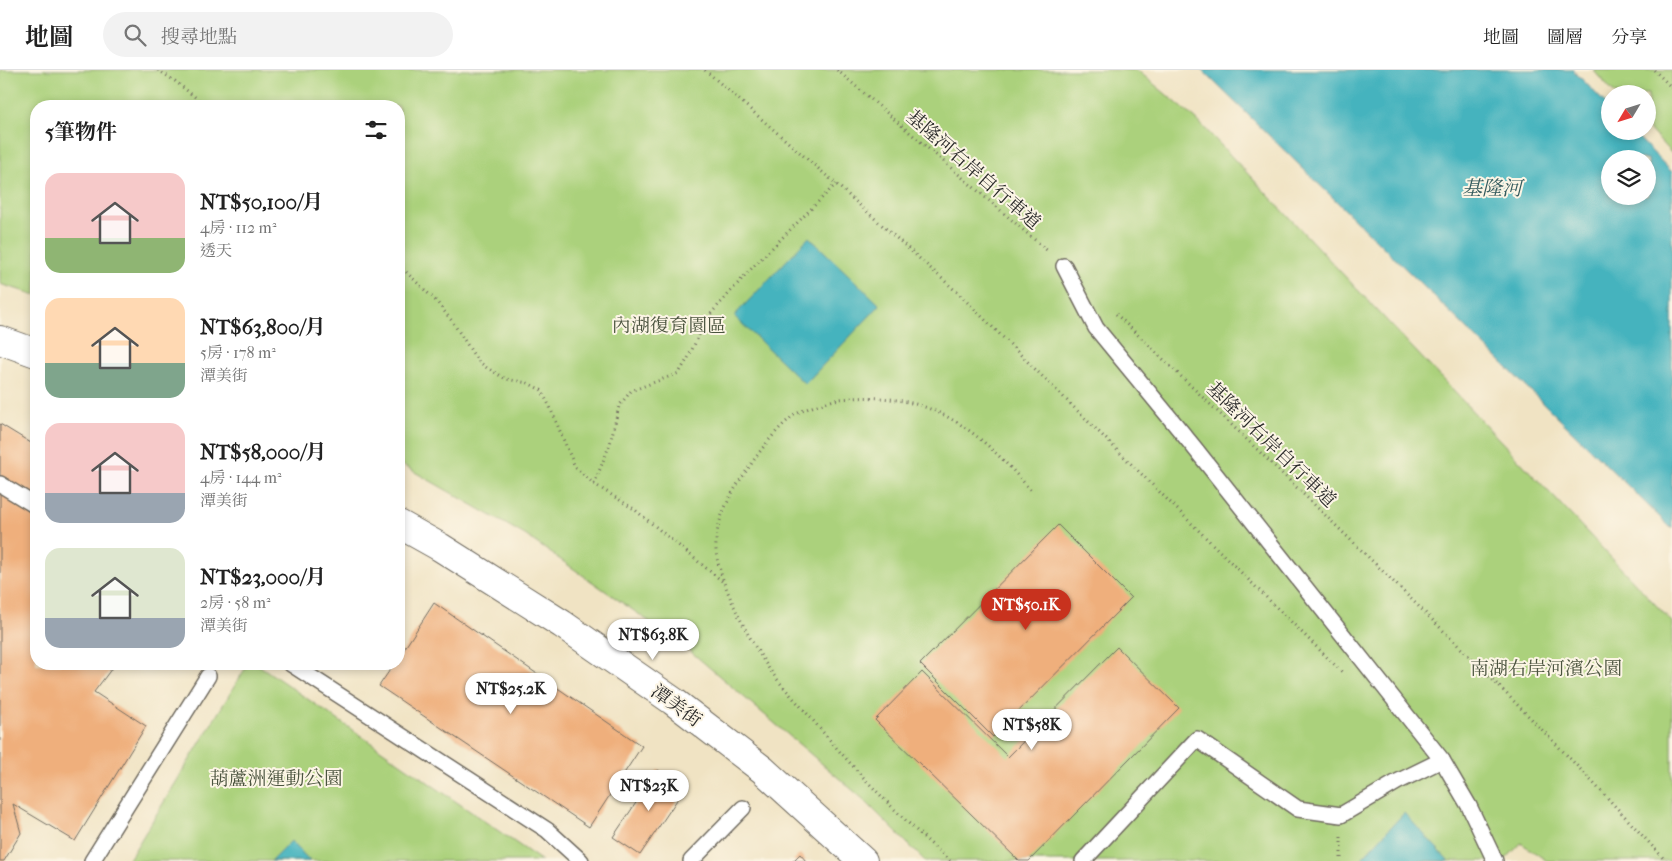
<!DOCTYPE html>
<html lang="zh-TW">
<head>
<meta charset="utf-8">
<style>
	:root { --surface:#fff; --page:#f2f2f2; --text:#222; --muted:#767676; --line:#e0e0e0; --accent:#c8321e }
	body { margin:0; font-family:"IM FELL French Canon","Noto Serif TC",serif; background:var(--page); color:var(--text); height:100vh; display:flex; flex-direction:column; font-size:19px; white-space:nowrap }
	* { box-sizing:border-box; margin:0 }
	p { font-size:16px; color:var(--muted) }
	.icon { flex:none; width:28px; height:28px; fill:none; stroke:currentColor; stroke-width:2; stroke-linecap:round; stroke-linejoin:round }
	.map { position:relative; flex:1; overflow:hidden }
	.panel { position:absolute; left:30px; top:30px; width:375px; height:570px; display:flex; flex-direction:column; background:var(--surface); border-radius:20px; box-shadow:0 2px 8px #0003 }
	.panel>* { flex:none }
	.needle { width:32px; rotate:232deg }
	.buttons { position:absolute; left:1601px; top:15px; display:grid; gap:10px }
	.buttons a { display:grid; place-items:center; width:55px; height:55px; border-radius:50%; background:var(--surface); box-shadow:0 2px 8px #0003; font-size:25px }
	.price { position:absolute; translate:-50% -42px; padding:0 11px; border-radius:18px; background:#fff; color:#222; font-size:16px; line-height:32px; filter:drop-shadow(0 1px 2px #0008) }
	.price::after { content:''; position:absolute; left:50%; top:30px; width:15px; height:11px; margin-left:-8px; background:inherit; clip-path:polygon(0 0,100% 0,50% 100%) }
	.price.on { background:var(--accent); color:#fff }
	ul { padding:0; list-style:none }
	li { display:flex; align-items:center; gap:15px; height:125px; padding:0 15px }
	li span { display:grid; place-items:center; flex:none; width:140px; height:100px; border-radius:15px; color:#555 }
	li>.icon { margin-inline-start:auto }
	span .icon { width:60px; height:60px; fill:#fffc; stroke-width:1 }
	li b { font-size:21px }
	h2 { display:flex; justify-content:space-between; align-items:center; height:60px; padding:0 15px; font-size:21px }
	header { display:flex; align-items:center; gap:30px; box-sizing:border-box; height:70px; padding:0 25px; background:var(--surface); border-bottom:1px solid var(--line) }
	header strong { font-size:24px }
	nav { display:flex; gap:28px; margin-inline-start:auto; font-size:18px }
	.search { width:350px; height:45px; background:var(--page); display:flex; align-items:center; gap:12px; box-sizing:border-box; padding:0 18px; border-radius:28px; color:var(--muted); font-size:19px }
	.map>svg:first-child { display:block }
</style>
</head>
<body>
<header>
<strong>地圖</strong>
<div class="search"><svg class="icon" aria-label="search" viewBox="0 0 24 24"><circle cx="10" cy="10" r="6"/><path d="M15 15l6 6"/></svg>搜尋地點</div>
<nav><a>地圖</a><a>圖層</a><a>分享</a></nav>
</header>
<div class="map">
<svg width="1672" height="791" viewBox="0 0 1672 791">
	<rect width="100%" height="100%" fill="#fcf5e5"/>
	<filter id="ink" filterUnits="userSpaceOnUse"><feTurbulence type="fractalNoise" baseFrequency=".02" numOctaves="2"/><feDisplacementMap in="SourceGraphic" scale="10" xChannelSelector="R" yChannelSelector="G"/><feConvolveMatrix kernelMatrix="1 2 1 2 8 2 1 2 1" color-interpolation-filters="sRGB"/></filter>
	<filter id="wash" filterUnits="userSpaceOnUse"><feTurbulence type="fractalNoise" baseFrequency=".0096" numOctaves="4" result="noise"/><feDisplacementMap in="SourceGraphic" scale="20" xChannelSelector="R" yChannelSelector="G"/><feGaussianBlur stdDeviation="1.12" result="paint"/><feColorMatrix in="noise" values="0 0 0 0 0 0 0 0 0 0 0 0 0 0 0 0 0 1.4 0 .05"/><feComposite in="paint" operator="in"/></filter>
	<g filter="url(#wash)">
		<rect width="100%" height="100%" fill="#f0e3c3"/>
		<g fill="#abd17b" stroke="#6b7e53">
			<polygon points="0,0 1137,0 1197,50 1672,552 1672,791 1547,791 1521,773 1504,791 925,791 862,728 683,575 525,465 399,393 399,36 36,36 36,225 0,214"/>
			<polygon points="1593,0 1672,0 1672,84 1648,58 1648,24 1615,24"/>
			<polygon points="248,594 257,594 542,791 128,791"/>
		</g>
		<g fill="#44b3be" stroke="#386f74" fill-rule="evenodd">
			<path d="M1202,0H1573L1610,38V61H1632L1672,102V459ZM1610,89H1648V126H1610Z"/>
			<polygon points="809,167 880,235 805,314 734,246"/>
			<polygon points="1404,743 1449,791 1365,791 1362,788"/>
			<polygon points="291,771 310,791 271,791"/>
		</g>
		<g id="blocks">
			<g fill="#efaf7c">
				<polygon points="0,354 36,376 36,594 115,594 94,622 146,656 75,771 13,734 21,763 4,791 0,791"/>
				<polygon points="1058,455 1131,528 993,667 920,594"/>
				<polygon points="434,533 642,676 589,757 379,616 394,594 399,594 399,587"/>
				<polygon points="1117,577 1179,638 1029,791 1019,791 875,650 922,602 1008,687"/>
				<polygon points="658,700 685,718 640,785 613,767"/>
				<polygon points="800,784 806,791 793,791"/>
			</g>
		</g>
	</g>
	<g filter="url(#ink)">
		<use href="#blocks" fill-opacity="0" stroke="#706b60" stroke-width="1"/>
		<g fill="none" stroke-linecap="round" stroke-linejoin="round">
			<defs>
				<g id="service">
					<polyline points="1064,196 1096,258 1193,376 1442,690 1469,736 1495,791"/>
					<polyline points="0,414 36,436"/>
					<polyline points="291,594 547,760 581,791"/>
					<polyline points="92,791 208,606"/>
					<polyline points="691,791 743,738"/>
					<polyline points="1083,791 1197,669 1298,739 1341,745 1397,712 1442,690"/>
				</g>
				<g id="minor">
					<polyline points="0,270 36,283"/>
					<polyline points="399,454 440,477 562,554 673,631 763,700 863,791"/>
				</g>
			</defs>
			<use href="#service" stroke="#706b60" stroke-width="18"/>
			<use href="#minor" stroke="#706b60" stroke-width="30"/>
			<g stroke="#706b60" stroke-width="3" stroke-dasharray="1 4" stroke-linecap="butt">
				<polyline points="158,0 175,11 206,36"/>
				<polyline points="705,0 836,114 957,222 1344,604"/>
				<polyline points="837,0 1049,182"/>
				<polyline points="1654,0 1672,18"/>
				<polyline points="399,195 436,231 452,251 477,290 487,298 506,309 528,313 541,320 549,335 575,397 594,414 634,439 722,511"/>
				<path d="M1116,244C1263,385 1411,526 1554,672C1592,711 1629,751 1666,791"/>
				<polyline points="594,414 610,374 619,336 631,321 679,303 688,288 707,248 750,200 836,114"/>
				<polyline points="1341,767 1341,791"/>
				<path d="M950,791C902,749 857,703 816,654C801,636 784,619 770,600C751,573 723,520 717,488C711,457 730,424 747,400C760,381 774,361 793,346C801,340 825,332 835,330C841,328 847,329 852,328C935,323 981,362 1032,422"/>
			</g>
			<use href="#service" stroke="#fff" stroke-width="15"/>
			<use href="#minor" stroke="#fff" stroke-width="28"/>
		</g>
	</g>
	<g text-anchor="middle" stroke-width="4" stroke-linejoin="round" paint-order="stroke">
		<g font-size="19" fill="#2b2b2b" stroke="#fcf5e5">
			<text transform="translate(974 99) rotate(41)" y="7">基隆河右岸自行車道</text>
			<text transform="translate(1272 374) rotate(44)" y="7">基隆河右岸自行車道</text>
			<text transform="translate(677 635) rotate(36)" y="7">潭美街</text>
		</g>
		<g font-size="19" fill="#4b543f" stroke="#fcf5e5">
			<text x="669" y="262">內湖復育園區</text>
			<text x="1546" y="605">南湖右岸河濱公園</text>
			<text x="276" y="715">葫蘆洲運動公園</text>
		</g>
		<g font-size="20" font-style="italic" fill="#345b5e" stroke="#fcf5e5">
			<text x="1492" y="125">基隆河</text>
		</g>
	</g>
</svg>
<div class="buttons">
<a><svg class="needle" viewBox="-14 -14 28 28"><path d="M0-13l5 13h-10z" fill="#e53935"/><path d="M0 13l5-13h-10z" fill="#767676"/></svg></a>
<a><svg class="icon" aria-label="layers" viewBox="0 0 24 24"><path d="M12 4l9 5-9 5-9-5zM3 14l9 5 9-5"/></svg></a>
</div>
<b class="price on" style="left:1026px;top:561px">NT$50.1K</b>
<b class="price" style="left:653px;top:591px">NT$63.8K</b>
<b class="price" style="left:511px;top:645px">NT$25.2K</b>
<b class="price" style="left:1032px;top:681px">NT$58K</b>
<b class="price" style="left:649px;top:742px">NT$23K</b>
<section class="panel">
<h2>5筆物件<svg class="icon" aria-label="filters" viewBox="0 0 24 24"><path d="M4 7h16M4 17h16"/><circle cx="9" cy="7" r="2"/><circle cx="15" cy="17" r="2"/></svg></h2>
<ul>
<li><span style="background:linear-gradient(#f6c9c9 65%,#8fb573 0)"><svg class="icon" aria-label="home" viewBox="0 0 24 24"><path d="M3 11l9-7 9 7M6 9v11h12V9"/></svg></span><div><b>NT$50,100/月</b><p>4房 · 112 m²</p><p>透天</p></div></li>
<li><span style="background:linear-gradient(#ffd9b3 65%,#7fa58c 0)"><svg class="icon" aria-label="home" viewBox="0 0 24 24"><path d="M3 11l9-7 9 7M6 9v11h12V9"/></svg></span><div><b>NT$63,800/月</b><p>5房 · 178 m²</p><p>潭美街</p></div></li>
<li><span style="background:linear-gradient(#f6c9c9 70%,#9aa5b1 0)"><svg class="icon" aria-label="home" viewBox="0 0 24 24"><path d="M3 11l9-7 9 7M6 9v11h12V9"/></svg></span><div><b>NT$58,000/月</b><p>4房 · 144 m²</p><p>潭美街</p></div></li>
<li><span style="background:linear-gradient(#dfe7d0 70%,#9aa5b1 0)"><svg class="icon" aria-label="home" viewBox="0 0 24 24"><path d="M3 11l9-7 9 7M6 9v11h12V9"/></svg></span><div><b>NT$23,000/月</b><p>2房 · 58 m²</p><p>潭美街</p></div></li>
</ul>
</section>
</div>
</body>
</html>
